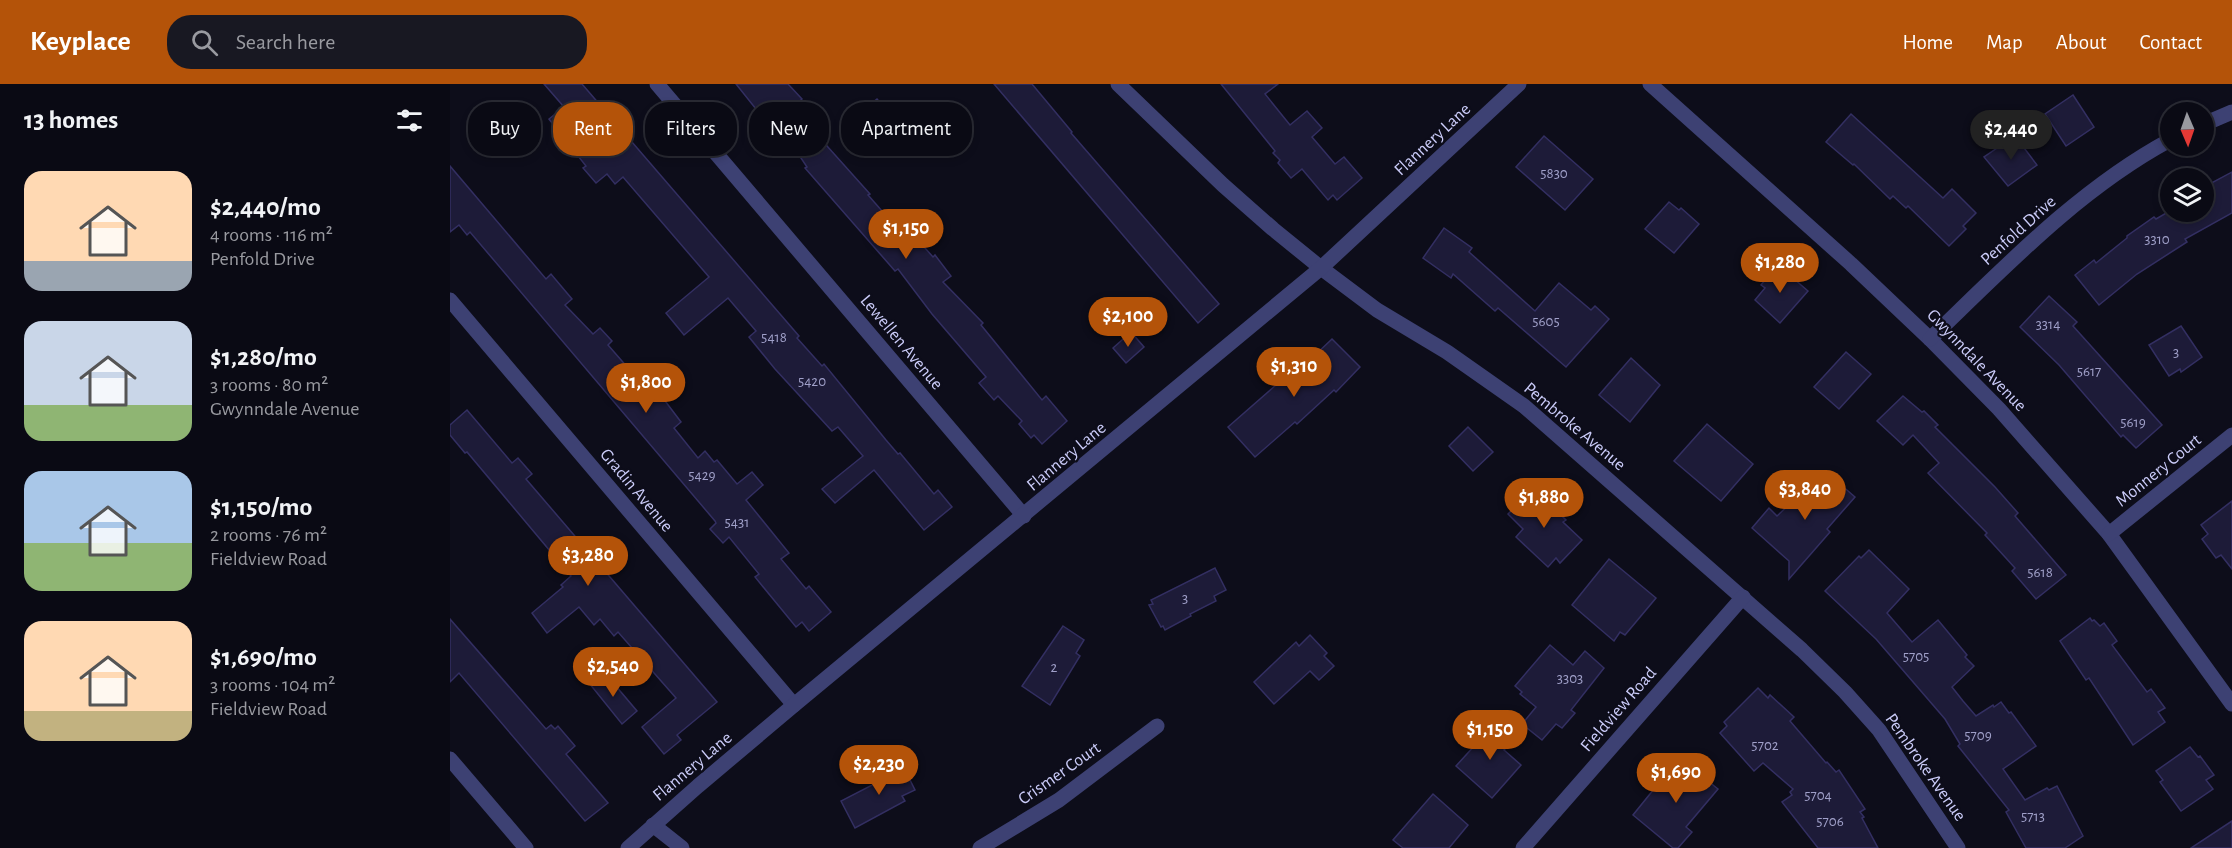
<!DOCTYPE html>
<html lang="en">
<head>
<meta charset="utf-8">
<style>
	:root { --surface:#0a0a14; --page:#181822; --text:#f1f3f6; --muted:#999aa0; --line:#2a2b34; --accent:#b45309 }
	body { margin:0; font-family:"Alegreya Sans",sans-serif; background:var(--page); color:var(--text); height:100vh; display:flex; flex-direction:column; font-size:22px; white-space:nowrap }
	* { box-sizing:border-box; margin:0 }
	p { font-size:20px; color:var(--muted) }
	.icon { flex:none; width:33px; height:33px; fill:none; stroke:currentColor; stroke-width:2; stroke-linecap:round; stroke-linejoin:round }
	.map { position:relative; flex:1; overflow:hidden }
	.sheet { display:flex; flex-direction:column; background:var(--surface); width:450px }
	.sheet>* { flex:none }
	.guide { position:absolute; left:18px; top:18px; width:570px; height:54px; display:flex; gap:12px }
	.needle { width:39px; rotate:178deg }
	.tools { position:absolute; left:1710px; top:18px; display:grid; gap:12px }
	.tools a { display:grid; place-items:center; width:54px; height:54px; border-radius:50%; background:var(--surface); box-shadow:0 3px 9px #0003,0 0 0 2px var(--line); font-size:30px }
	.price { position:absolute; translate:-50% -51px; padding:0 14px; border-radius:21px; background:var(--accent); color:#fff; font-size:20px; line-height:39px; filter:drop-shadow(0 2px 3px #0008) }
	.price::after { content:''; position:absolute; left:50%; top:36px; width:18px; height:14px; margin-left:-9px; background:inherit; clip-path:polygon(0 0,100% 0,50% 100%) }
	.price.active { background:#222; color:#fff }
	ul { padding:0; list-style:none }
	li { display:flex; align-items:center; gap:18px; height:150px; padding:0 24px }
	li span { display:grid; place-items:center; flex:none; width:168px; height:120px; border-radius:18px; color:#555 }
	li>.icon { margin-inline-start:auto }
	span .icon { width:72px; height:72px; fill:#fffc; stroke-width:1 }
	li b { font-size:26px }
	h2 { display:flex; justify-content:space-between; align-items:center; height:72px; padding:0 24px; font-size:26px }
	.chip { padding:0 21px; border-radius:24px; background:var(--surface); box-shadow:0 3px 9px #0003,0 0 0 2px var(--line); font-size:21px; line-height:54px }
	.chip.active { background:var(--accent); color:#fff }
	header { display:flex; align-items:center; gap:36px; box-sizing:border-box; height:84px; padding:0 30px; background:var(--accent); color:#fff }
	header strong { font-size:28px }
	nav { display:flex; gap:33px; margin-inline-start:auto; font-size:21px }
	.search { width:420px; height:54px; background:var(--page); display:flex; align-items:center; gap:15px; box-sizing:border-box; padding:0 21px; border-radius:24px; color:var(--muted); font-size:22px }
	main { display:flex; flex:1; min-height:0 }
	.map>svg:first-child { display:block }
</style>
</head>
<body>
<header>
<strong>Keyplace</strong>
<div class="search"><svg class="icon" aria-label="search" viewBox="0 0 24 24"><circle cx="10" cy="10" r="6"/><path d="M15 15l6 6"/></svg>Search here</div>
<nav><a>Home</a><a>Map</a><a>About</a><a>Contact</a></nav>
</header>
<main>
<section class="sheet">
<h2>13 homes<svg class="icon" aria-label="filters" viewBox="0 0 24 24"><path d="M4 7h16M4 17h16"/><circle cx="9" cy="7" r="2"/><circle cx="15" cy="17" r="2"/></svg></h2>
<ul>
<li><span style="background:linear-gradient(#ffd9b3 75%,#9aa5b1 0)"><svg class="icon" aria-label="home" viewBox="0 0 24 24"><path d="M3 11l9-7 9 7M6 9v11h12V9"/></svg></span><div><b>$2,440/mo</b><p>4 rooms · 116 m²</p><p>Penfold Drive</p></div></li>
<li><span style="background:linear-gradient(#c9d6e8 70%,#8fb573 0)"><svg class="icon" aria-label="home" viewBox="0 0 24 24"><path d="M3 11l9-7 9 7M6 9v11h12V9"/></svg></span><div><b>$1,280/mo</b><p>3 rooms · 80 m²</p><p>Gwynndale Avenue</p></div></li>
<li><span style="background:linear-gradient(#a9c7e8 60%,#8fb573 0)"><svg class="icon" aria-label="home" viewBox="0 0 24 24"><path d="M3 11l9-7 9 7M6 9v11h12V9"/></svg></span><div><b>$1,150/mo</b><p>2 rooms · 76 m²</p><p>Fieldview Road</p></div></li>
<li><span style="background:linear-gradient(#ffd9b3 75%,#c2b280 0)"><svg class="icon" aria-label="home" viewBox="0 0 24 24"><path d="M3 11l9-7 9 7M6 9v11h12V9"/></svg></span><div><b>$1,690/mo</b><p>3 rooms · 104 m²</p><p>Fieldview Road</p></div></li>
</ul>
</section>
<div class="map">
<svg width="1782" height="764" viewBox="0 0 1782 764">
	<rect width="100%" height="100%" fill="#0d0d1a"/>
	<g fill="#1d1b38" stroke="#332f62" stroke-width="1.5">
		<polygon points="94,0 132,0 349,252 347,254 372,282 374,280 436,356 448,370 450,369 484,410 488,406 502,423 474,446 424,386 385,419 372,405 413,372 388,343 382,347 325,285 299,253 306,247 278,214 234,251 216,229 259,193 173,93 165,100 157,90 146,99 133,84 136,82 99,35 114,23"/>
		<polygon points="286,0 338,0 352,15 343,24 420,110 418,111 446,143 452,138 483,173 485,171 501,192 493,198 533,239 531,241 592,316 596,312 617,337 592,360 584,351 581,354 569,340 572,337 548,312 544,316 529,299 536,293 482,230 448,185 445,187 355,84 357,83 351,74 318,40"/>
		<polygon points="544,0 582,0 622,48 621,49 769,220 748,239"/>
		<polygon points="771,0 828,0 815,10 840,41 857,27 872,44 862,53 885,80 894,73 912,94 887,116 883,111 878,116 852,85 841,94 828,79 830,76 823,69 825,67"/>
		<polygon points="1623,11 1644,43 1616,62 1595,30"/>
		<polygon points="427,15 451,43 426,64 402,35"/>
		<polygon points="1401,30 1493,114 1502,105 1526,129 1513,142 1516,145 1499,162 1458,122 1456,124 1443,112 1440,115 1404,80 1403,81 1376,58"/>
		<polygon points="1094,52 1143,95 1115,126 1066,83"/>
		<polygon points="1565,52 1587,81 1558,102 1534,73"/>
		<polygon points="0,82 96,195 101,190 122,215 115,221 143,250 150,244 162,257 158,261 185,292 190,287 203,301 231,338 224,344 248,374 255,367 264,378 267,376 287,400 302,388 313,401 296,416 339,469 331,475 356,505 359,502 381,528 359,547 352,538 346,543 305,493 309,490 279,453 273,459 260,445 266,439 265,437 20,148 17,151 9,141 0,148"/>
		<polygon points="1782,88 1782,129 1735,155 1737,158 1687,190 1649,221 1625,191 1644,176 1646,179 1677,154 1677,152 1704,133 1706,135 1718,128 1754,128 1754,103"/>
		<polygon points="1219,118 1229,126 1231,124 1249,140 1224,169 1195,145"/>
		<polygon points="994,144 1022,164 1019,168 1085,227 1109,199 1141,226 1145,222 1159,235 1116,283 1048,224 1045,227 1003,190 1001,194 973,174"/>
		<polygon points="1328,181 1358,207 1330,239 1305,216 1315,204 1311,201"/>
		<polygon points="1599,212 1627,238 1623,242 1712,341 1686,364 1673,351 1671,353 1609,281 1570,243"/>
		<polygon points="1731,242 1752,273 1731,288 1730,285 1719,292 1699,261"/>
		<polygon points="681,248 694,263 676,279 663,264"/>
		<polygon points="882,255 910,283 886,308 884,306 847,340 845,338 805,373 778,343 843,286 846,289"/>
		<polygon points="1396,268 1421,290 1389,325 1364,303"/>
		<polygon points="1181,274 1210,301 1180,338 1149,311"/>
		<polygon points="1453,312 1472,328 1474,327 1488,341 1485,343 1545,403 1568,429 1565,432 1616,491 1586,515 1562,487 1565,484 1535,451 1537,449 1478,389 1489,379 1463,351 1453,361 1427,337"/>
		<polygon points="17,326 62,379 68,374 82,390 76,395 267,618 227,651 231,656 214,670 192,643 226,614 168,548 164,552 150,535 144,541 129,523 97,549 82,529 113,503 111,501 121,492 17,368 15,369 0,351 0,341"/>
		<polygon points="1257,340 1303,380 1271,417 1224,377"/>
		<polygon points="1018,343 1043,368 1023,387 999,362"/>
		<polygon points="1375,387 1405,413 1377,445 1380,448 1339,495 1339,477 1302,444 1319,424 1327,432"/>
		<polygon points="1083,405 1116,436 1113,438 1132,456 1110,479 1106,474 1098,483 1066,453 1073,445 1058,430"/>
		<polygon points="1782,417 1782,485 1771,471 1766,474 1752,455 1758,450 1751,441"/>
		<polygon points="1419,466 1459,505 1437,529 1462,558 1488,536 1517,571 1515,573 1524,582 1502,603 1513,617 1526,632 1543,621 1544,623 1551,618 1559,629 1561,628 1586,662 1553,685 1575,716 1597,704 1599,706 1607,702 1633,752 1615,764 1576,764 1556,728 1559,726 1508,662 1510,660 1495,635 1426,555 1375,507 1409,472 1411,474"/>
		<polygon points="1159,475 1206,514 1175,551 1170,548 1164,557 1122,521"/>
		<polygon points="765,484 776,506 764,512 766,517 740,530 741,532 715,546 713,542 711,543 699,521 703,520 701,516"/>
		<polygon points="1640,534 1642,537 1644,536 1650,542 1654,539 1667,557 1662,561 1697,608 1701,605 1715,624 1708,628 1715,638 1683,661 1639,594 1636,596 1610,557"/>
		<polygon points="0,535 96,645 101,641 105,645 108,642 125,662 116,670 158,719 135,737 9,589 0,598"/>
		<polygon points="613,542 634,556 626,569 630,572 600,621 572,602"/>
		<polygon points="860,551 877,569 874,572 884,582 869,596 860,587 824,620 804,598 846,558 849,562"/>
		<polygon points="1100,561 1123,581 1135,567 1154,584 1121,626 1125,629 1112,644 1106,640 1092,656 1072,640 1086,623 1070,610 1072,608 1065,602"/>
		<polygon points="154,588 187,627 172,640 139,599"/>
		<polygon points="1308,604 1318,614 1320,611 1344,633 1340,637 1376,679 1377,678 1386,688 1389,686 1415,725 1410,728 1414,733 1412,734 1428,764 1368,764 1332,718 1342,711 1340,708 1343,705 1313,679 1304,687 1270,649 1277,642 1274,638"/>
		<polygon points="1046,638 1065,654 1054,666 1071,681 1042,714 1006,682"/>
		<polygon points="1740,663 1748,673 1750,672 1764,691 1756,696 1763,705 1731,727 1710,698 1713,696 1706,687"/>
		<polygon points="1232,676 1268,705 1236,743 1242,748 1228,764 1223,764 1183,731 1221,684 1224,686"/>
		<polygon points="446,677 450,686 454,684 465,706 452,712 455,717 405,744 391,717 432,696 427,687"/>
		<polygon points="983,710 1018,741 999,764 953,764 943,756"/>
		<polygon points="1782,737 1782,764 1741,764"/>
	</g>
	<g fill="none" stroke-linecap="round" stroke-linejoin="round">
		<g stroke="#3d4173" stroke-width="15">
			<polyline points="207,0 574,432"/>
			<polyline points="668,0 773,101 823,145 871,184 927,226 997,268 1074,322 1352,566 1395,608 1429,646 1508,764"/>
			<polyline points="1200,0 1401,180 1480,255 1549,325 1659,450 1782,620"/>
			<polyline points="1754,40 1782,28"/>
			<polyline points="0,216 344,621"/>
			<path d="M1480,255C1555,183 1629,105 1720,56"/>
			<polyline points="1659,450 1782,351"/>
			<polyline points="0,675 76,764"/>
			<polyline points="203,741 232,764"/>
			<polyline points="178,764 248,702 344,621 871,184 1069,0"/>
			<polyline points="530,764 609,716 707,642"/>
			<polyline points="1073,764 1293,513"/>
		</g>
	</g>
	<g text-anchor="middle" stroke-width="4.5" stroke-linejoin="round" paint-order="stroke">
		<g font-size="15" fill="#a0a0c9">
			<text x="1104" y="94">5830</text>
			<text x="1707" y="160">3310</text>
			<text x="1096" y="242">5605</text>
			<text x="1598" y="245">3314</text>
			<text x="324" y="258">5418</text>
			<text x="1726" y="273">3</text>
			<text x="1639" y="292">5617</text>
			<text x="362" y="302">5420</text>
			<text x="1683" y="343">5619</text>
			<text x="252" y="396">5429</text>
			<text x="287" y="443">5431</text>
			<text x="1590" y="493">5618</text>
			<text x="735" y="519">3</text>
			<text x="1466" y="577">5705</text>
			<text x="604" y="588">2</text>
			<text x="1120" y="599">3303</text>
			<text x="1528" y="656">5709</text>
			<text x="1315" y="666">5702</text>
			<text x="1368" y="716">5704</text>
			<text x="1583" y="737">5713</text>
			<text x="1380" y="742">5706</text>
		</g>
		<g font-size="18" fill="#cbccf9" stroke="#0d0d1a">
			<text transform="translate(982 55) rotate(-43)" y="6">Flannery Lane</text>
			<text transform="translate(1568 146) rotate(-42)" y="6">Penfold Drive</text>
			<text transform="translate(452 258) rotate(50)" y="6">Lewellen Avenue</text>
			<text transform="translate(1527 276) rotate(46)" y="6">Gwynndale Avenue</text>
			<text transform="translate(1125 342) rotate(40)" y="6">Pembroke Avenue</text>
			<text transform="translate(616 372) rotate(-40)" y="6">Flannery Lane</text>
			<text transform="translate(1708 386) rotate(-39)" y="6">Monnery Court</text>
			<text transform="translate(187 406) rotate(50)" y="6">Gradin Avenue</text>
			<text transform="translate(1168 625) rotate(-49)" y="6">Fieldview Road</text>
			<text transform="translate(242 682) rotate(-40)" y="6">Flannery Lane</text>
			<text transform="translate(1476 683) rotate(55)" y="6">Pembroke Avenue</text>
			<text transform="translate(609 689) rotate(-35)" y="6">Crismer Court</text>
		</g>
	</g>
</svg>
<div class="tools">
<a><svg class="needle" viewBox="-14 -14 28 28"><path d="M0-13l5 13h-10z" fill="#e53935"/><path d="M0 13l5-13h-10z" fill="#999aa0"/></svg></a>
<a><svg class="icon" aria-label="layers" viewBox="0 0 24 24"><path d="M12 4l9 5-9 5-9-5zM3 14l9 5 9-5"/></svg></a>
</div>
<b class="price active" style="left:1561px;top:77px">$2,440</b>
<b class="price" style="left:456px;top:176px">$1,150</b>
<b class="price" style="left:1330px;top:210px">$1,280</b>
<b class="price" style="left:678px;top:264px">$2,100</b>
<b class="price" style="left:844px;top:314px">$1,310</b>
<b class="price" style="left:196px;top:330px">$1,800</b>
<b class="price" style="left:1355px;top:437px">$3,840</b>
<b class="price" style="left:1094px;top:445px">$1,880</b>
<b class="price" style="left:138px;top:503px">$3,280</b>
<b class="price" style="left:163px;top:614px">$2,540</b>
<b class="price" style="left:1040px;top:677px">$1,150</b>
<b class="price" style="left:429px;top:712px">$2,230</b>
<b class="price" style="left:1226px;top:720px">$1,690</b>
<div class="guide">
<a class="chip">Buy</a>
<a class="chip active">Rent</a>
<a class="chip">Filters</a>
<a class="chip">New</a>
<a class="chip">Apartment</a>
</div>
</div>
</main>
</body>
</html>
